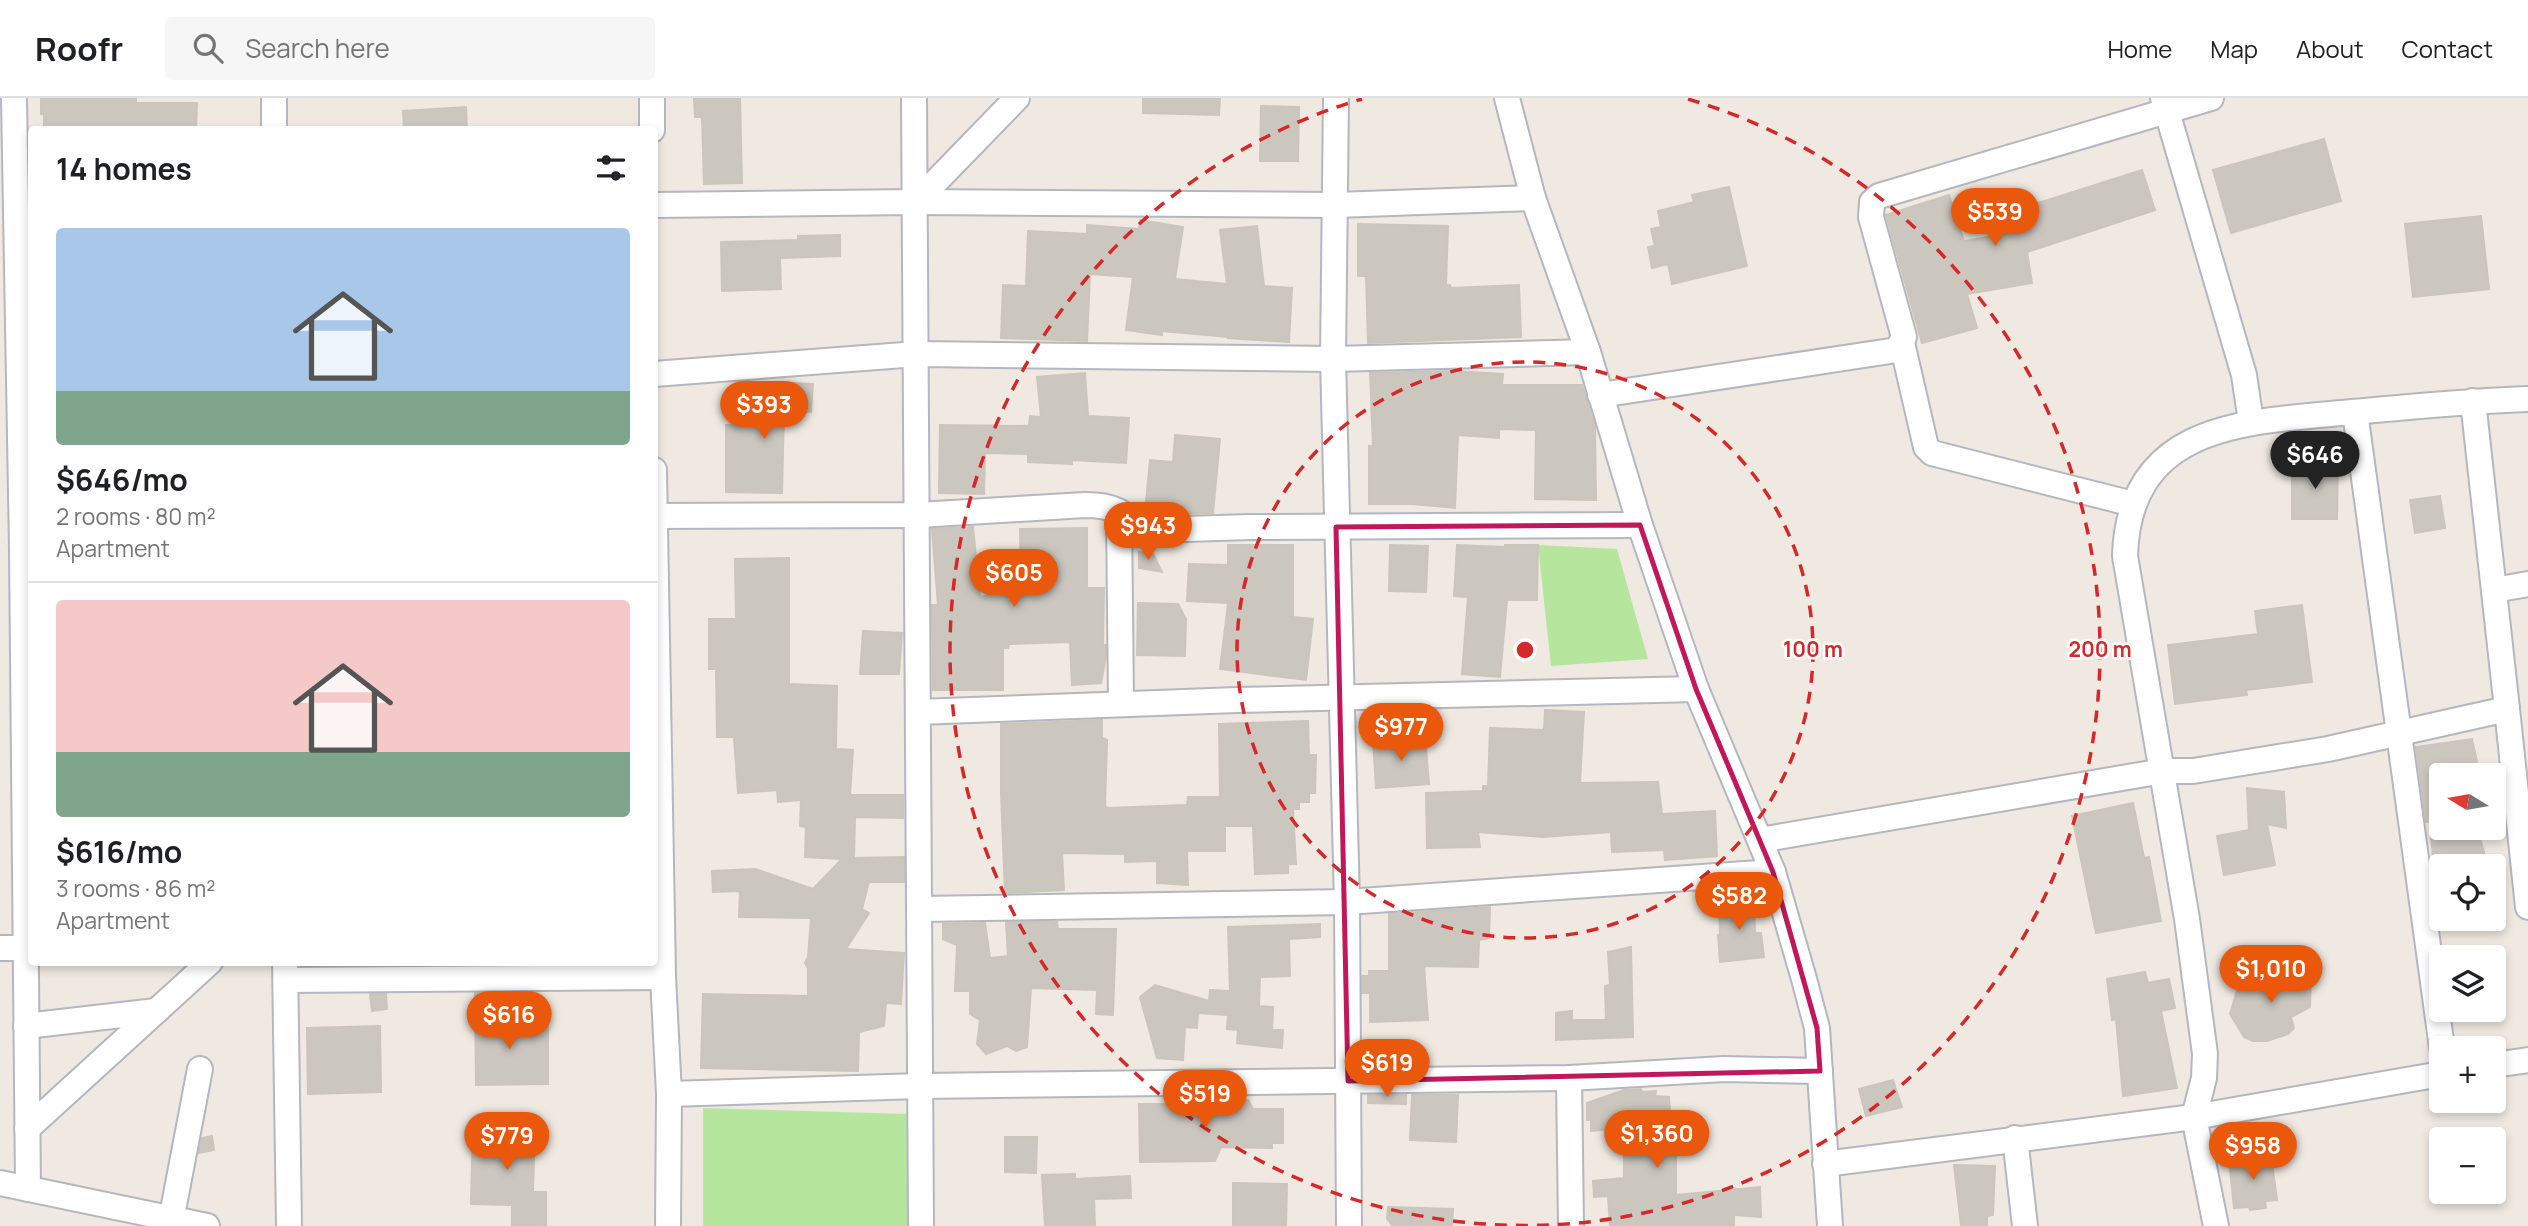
<!DOCTYPE html>
<html lang="en">
<head>
<meta charset="utf-8">
<style>
	:root { --surface:#fff; --page:#f6f6f6; --text:#202124; --muted:#757577; --line:#e0e0e0; --accent:#ea580c }
	body { margin:0; font-family:Manrope,sans-serif; background:var(--page); color:var(--text); height:100vh; display:flex; flex-direction:column; font-size:26px; white-space:nowrap }
	* { box-sizing:border-box; margin:0 }
	p { font-size:23px; color:var(--muted) }
	.icon { flex:none; width:38px; height:38px; fill:none; stroke:currentColor; stroke-width:2; stroke-linecap:round; stroke-linejoin:round }
	.map { position:relative; flex:1; overflow:hidden }
	.details { position:absolute; left:28px; top:28px; width:630px; height:840px; display:flex; flex-direction:column; background:var(--surface); border-radius:7px; box-shadow:0 4px 10px #0003 }
	.details>* { flex:none }
	.needle { width:46px; rotate:281deg }
	.buttons { position:absolute; left:2429px; top:665px; display:grid; gap:14px }
	.buttons a { display:grid; place-items:center; width:77px; height:77px; border-radius:7px; background:var(--surface); box-shadow:0 4px 10px #0003; font-size:35px }
	.price { position:absolute; translate:-50% -60px; padding:0 16px; border-radius:24px; background:var(--accent); color:#fff; font-size:23px; line-height:46px; filter:drop-shadow(0 2px 4px #0008) }
	.price::after { content:''; position:absolute; left:50%; top:42px; width:21px; height:16px; margin-left:-10px; background:inherit; clip-path:polygon(0 0,100% 0,50% 100%) }
	.price.selected { background:#222; color:#fff }
	ul { padding:0; list-style:none }
	li { display:grid; align-content:center; gap:14px; height:371px; padding:0 28px }
	li+li { border-top:2px solid var(--line) }
	li span { display:grid; place-items:center; height:217px; border-radius:7px; color:#555 }
	li>.icon { margin-inline-start:auto }
	span .icon { width:126px; height:126px; fill:#fffc; stroke-width:1 }
	li b { font-size:30px }
	h2 { display:flex; justify-content:space-between; align-items:center; height:84px; padding:0 28px; font-size:30px }
	header { display:flex; align-items:center; gap:42px; box-sizing:border-box; height:98px; padding:0 35px; background:var(--surface); border-bottom:2px solid var(--line) }
	header strong { font-size:33px }
	nav { display:flex; gap:38px; margin-inline-start:auto; font-size:24px }
	.search { width:490px; height:63px; background:var(--page); display:flex; align-items:center; gap:18px; box-sizing:border-box; padding:0 24px; border-radius:7px; color:var(--muted); font-size:26px }
	.map>svg:first-child { display:block }
</style>
</head>
<body>
<header>
<strong>Roofr</strong>
<div class="search"><svg class="icon" aria-label="search" viewBox="0 0 24 24"><circle cx="10" cy="10" r="6"/><path d="M15 15l6 6"/></svg>Search here</div>
<nav><a>Home</a><a>Map</a><a>About</a><a>Contact</a></nav>
</header>
<div class="map">
<svg width="2528" height="1128" viewBox="0 0 2528 1128">
	<rect width="100%" height="100%" fill="#efe9e1"/>
	<g fill="#b6e59e">
		<polygon points="1538,447 1617,451 1648,561 1551,568"/>
		<polygon points="703,1010 908,1016 909,1128 703,1128"/>
	</g>
	<g fill="#cbc7bf" stroke="#cbc5ba" stroke-width="2">
		<polygon points="41,0 136,0 136,5 197,5 196,32 44,32 44,16 41,16"/>
		<polygon points="694,0 740,0 742,85 704,86 702,19 695,19"/>
		<polygon points="1143,0 1220,0 1219,17 1143,15"/>
		<polygon points="1261,8 1299,9 1298,63 1260,63"/>
		<polygon points="466,9 467,32 404,32 403,13"/>
		<polygon points="2324,41 2341,103 2231,135 2213,72"/>
		<polygon points="2142,72 2155,112 2027,154 2032,185 1967,196 1977,230 1922,245 1886,117 1949,97 1964,143 2030,132 2023,110"/>
		<polygon points="1729,89 1747,168 1672,186 1668,166 1652,170 1648,149 1655,148 1651,131 1661,129 1658,113 1694,104 1692,97"/>
		<polygon points="2481,118 2489,191 2413,199 2405,126"/>
		<polygon points="1140,122 1183,129 1175,181 1227,186 1220,132 1257,128 1264,188 1292,190 1289,244 1228,240 1228,239 1162,233 1162,237 1126,232 1133,179 1090,176 1087,243 1001,240 1003,187 1026,188 1028,133 1087,136 1087,127 1139,131"/>
		<polygon points="1358,126 1448,128 1446,187 1450,187 1450,190 1519,187 1521,239 1368,245 1366,178 1358,178"/>
		<polygon points="840,137 840,158 780,160 781,191 722,193 721,144 798,142 798,138"/>
		<polygon points="1453,273 1503,276 1502,287 1582,287 1595,328 1596,402 1535,401 1536,332 1499,331 1499,340 1458,337 1455,410 1413,406 1369,406 1369,348 1373,348 1370,275"/>
		<polygon points="1085,275 1088,318 1129,320 1126,365 1072,362 1072,366 1028,364 1028,356 985,355 984,396 939,395 940,327 1029,328 1030,318 1041,319 1037,279"/>
		<polygon points="772,284 813,286 811,314 784,313 782,395 726,394 726,327 763,327 764,292"/>
		<polygon points="1175,337 1220,341 1213,415 1177,416 1145,414 1150,362 1173,364"/>
		<polygon points="2292,365 2338,365 2337,421 2292,421"/>
		<polygon points="2440,398 2445,430 2415,435 2410,402"/>
		<polygon points="973,429 980,499 1021,490 1020,431 1087,430 1087,490 1104,490 1103,547 1106,547 1106,558 1101,585 1072,587 1070,544 1009,546 1008,550 1003,550 1003,592 933,592 932,507 938,507 932,431"/>
		<polygon points="1228,447 1293,447 1293,519 1313,521 1306,582 1220,571 1228,505 1187,503 1189,466 1228,467"/>
		<polygon points="1390,447 1428,448 1426,494 1389,493"/>
		<polygon points="1457,447 1505,449 1505,447 1538,447 1537,502 1507,502 1500,579 1462,576 1468,499 1454,498"/>
		<polygon points="1139,454 1153,456 1162,474 1139,470"/>
		<polygon points="789,460 789,586 837,588 836,651 853,652 850,697 903,697 903,720 855,719 854,760 904,759 904,784 869,784 862,811 869,815 846,851 904,855 901,906 886,905 884,928 859,934 858,973 701,970 703,896 808,898 808,870 805,865 808,859 811,820 739,819 740,793 713,794 712,773 755,771 813,791 842,761 805,759 806,729 800,728 801,702 778,704 777,692 738,695 734,639 717,639 716,571 709,571 709,521 736,521 735,461"/>
		<polygon points="1138,505 1178,506 1186,521 1185,558 1137,557"/>
		<polygon points="2302,507 2312,584 2246,592 2247,597 2175,606 2168,547 2258,536 2255,513"/>
		<polygon points="863,533 902,535 899,576 860,576"/>
		<polygon points="1545,612 1584,614 1580,685 1658,684 1662,716 1715,713 1717,758 1665,762 1664,752 1612,754 1611,734 1543,739 1478,734 1480,749 1427,750 1426,695 1483,693 1483,688 1488,688 1490,630 1544,632"/>
		<polygon points="1102,622 1102,639 1107,642 1105,708 1108,710 1187,707 1188,699 1220,699 1219,626 1308,623 1309,657 1316,657 1315,695 1309,695 1309,704 1299,704 1299,711 1293,711 1296,766 1288,766 1288,775 1255,776 1253,728 1225,728 1225,753 1187,753 1188,787 1157,785 1157,763 1125,764 1125,756 1062,755 1064,792 1005,795 1001,695 1001,626"/>
		<polygon points="1425,639 1429,686 1376,690 1373,643"/>
		<polygon points="2472,641 2480,677 2441,677 2441,723 2426,724 2416,649"/>
		<polygon points="2247,690 2284,694 2286,730 2267,726 2275,767 2224,777 2217,738 2249,732"/>
		<polygon points="2133,705 2144,760 2149,759 2161,823 2096,835 2072,718"/>
		<polygon points="2430,730 2477,730 2488,768 2434,768"/>
		<polygon points="1754,803 1755,835 1761,835 1764,859 1720,864 1718,837 1720,837 1719,805"/>
		<polygon points="1490,809 1489,840 1479,842 1478,869 1424,868 1428,922 1370,924 1370,895 1362,895 1362,878 1369,878 1369,873 1389,873 1389,816"/>
		<polygon points="1006,824 1057,824 1058,831 1116,831 1113,917 1096,916 1097,892 1031,890 1027,949 1016,953 1007,948 986,956 977,946 980,922 970,916 970,893 955,893 957,847 943,841 943,826 985,825 990,860 1008,858"/>
		<polygon points="1320,826 1320,839 1289,841 1290,878 1260,879 1259,908 1273,909 1272,932 1283,932 1282,950 1237,945 1238,932 1227,931 1228,917 1198,915 1197,930 1185,929 1183,962 1157,960 1140,899 1155,887 1209,903 1210,892 1230,893 1228,829"/>
		<polygon points="1631,849 1633,939 1556,942 1556,915 1572,913 1572,922 1606,922 1605,888 1610,887 1608,854"/>
		<polygon points="2311,873 2310,909 2291,919 2294,930 2288,936 2267,943 2253,943 2244,939 2230,916 2238,889 2257,886 2258,879"/>
		<polygon points="2145,874 2148,885 2169,881 2175,910 2161,913 2177,990 2123,998 2116,921 2112,922 2107,881"/>
		<polygon points="475,895 491,896 490,931 548,929 548,986 476,987"/>
		<polygon points="370,896 386,896 387,911 372,913"/>
		<polygon points="380,928 381,994 308,996 307,930"/>
		<polygon points="1893,982 1902,1009 1866,1018 1859,991"/>
		<polygon points="1641,991 1642,994 1656,993 1655,998 1669,999 1672,1045 1676,1045 1676,1097 1760,1089 1761,1119 1734,1117 1734,1128 1610,1128 1608,1098 1594,1099 1593,1083 1624,1080 1624,1030 1591,1033 1591,1022 1587,1022 1587,1005 1624,992"/>
		<polygon points="1368,997 1406,997 1406,1006 1368,1005"/>
		<polygon points="1412,997 1458,997 1456,1044 1410,1042"/>
		<polygon points="1226,1002 1248,1002 1253,1011 1283,1011 1283,1045 1272,1045 1272,1050 1221,1049 1215,1063 1140,1064 1139,1006 1226,1006"/>
		<polygon points="473,1026 535,1028 533,1094 546,1094 546,1128 512,1127 512,1107 471,1106"/>
		<polygon points="212,1038 214,1052 199,1055 202,1040"/>
		<polygon points="1005,1039 1037,1039 1036,1075 1005,1074"/>
		<polygon points="2271,1058 2277,1102 2265,1103 2266,1110 2250,1112 2249,1109 2234,1110 2229,1062"/>
		<polygon points="1954,1067 1995,1068 1993,1117 1987,1118 1987,1128 1961,1128"/>
		<polygon points="1075,1076 1075,1081 1130,1078 1131,1100 1094,1101 1095,1128 1045,1128 1042,1077"/>
		<polygon points="1233,1085 1287,1086 1286,1128 1233,1128"/>
		<polygon points="1388,1109 1453,1111 1452,1128 1393,1128 1387,1121"/>
	</g>
	<g fill="none" stroke-linecap="round" stroke-linejoin="round">
		<defs>
			<g id="minor">
				<polyline points="14,0 22,451 28,1091"/>
				<polyline points="274,0 274,32"/>
				<polyline points="652,0 652,32"/>
				<polyline points="914,0 921,1128"/>
				<polyline points="1336,0 1333,261 1347,804 1349,1128"/>
				<polyline points="1507,0 1533,100 1588,254 1640,427 1696,591 1773,774 1804,881 1817,930 1830,1128"/>
				<polyline points="2163,0 2244,277 2251,324"/>
				<polyline points="916,104 1017,0"/>
				<polyline points="654,107 916,104 1336,107 1533,100"/>
				<polyline points="1902,245 1926,349 1932,355 2133,406"/>
				<polyline points="654,276 917,256 1333,261 1588,254"/>
				<polyline points="1600,297 1897,252 1904,239 1871,119 1872,104 1879,98 2211,0"/>
				<polyline points="2355,314 2442,950"/>
				<polyline points="654,372 663,879 669,996 668,1128"/>
				<polyline points="1119,414 1121,606"/>
				<path d="M655,418L918,417L1085,407C1096,407 1108,408 1118,413C1131,421 1136,430 1152,432L1251,429L1640,427"/>
				<polyline points="2494,492 2528,486"/>
				<polyline points="2507,611 2528,809"/>
				<polyline points="918,614 1237,602 1696,591"/>
				<polyline points="1760,742 2163,673 2193,673 2328,651 2507,611 2473,303"/>
				<polyline points="920,811 1347,804 1773,774"/>
				<polyline points="0,850 25,850"/>
				<polyline points="285,864 289,1128"/>
				<polyline points="286,882 663,879"/>
				<polyline points="26,928 156,913"/>
				<polyline points="2494,967 2528,962"/>
				<polyline points="1569,980 1571,1128"/>
				<polyline points="669,996 920,988 1569,980 1724,971 1820,973"/>
				<polyline points="27,1031 210,864"/>
				<polyline points="2015,1040 2025,1128"/>
				<polyline points="1825,1066 2194,1019 2441,976"/>
				<polyline points="0,1085 207,1128"/>
				<polyline points="170,1128 200,971"/>
				<path d="M2216,1128L2194,1019L2204,980L2205,956L2187,821L2125,458C2129,323 2249,324 2352,314C2411,309 2469,303 2528,301"/>
			</g>
		</defs>
		<use href="#minor" stroke="#b4b7c1" stroke-width="28"/>
		<use href="#minor" stroke="#fff" stroke-width="24"/>
	</g>
	<path fill="none" stroke="#c2185b" stroke-width="5" stroke-linejoin="round" d="M1640,427L1696,591L1773,774L1817,930L1820,973L1348,983L1336,429Z"/>
	<g fill="none" stroke="#d62828" stroke-width="3.5" stroke-dasharray="12 9">
		<circle cx="1525" cy="552" r="288"/>
		<path d="M1688 1A575 575 0 1 1 1362 1"/>
	</g>
	<circle cx="1525" cy="552" r="10" fill="#d62828" stroke="#fff" stroke-width="3.5"/>
	<g font-size="21" text-anchor="middle" font-weight="bold" fill="#d62828" stroke="#fff" stroke-width="5" stroke-linejoin="round" paint-order="stroke">
		<text x="1813" y="559">100 m</text>
		<text x="2100" y="559">200 m</text>
	</g>
</svg>
<div class="buttons">
<a><svg class="needle" viewBox="-14 -14 28 28"><path d="M0-13l5 13h-10z" fill="#e53935"/><path d="M0 13l5-13h-10z" fill="#757577"/></svg></a>
<a><svg class="icon" aria-label="locate" viewBox="0 0 24 24"><circle cx="12" cy="12" r="6"/><path d="M12 2v4M12 18v4M2 12h4M18 12h4"/></svg></a>
<a><svg class="icon" aria-label="layers" viewBox="0 0 24 24"><path d="M12 4l9 5-9 5-9-5zM3 14l9 5 9-5"/></svg></a>
<a>+</a>
<a>−</a>
</div>
<b class="price" style="left:1995px;top:150px">$539</b>
<b class="price" style="left:764px;top:343px">$393</b>
<b class="price selected" style="left:2315px;top:393px">$646</b>
<b class="price" style="left:1148px;top:464px">$943</b>
<b class="price" style="left:1014px;top:511px">$605</b>
<b class="price" style="left:1401px;top:665px">$977</b>
<b class="price" style="left:1739px;top:834px">$582</b>
<b class="price" style="left:2271px;top:907px">$1,010</b>
<b class="price" style="left:509px;top:953px">$616</b>
<b class="price" style="left:1387px;top:1001px">$619</b>
<b class="price" style="left:1205px;top:1032px">$519</b>
<b class="price" style="left:1657px;top:1072px">$1,360</b>
<b class="price" style="left:507px;top:1074px">$779</b>
<b class="price" style="left:2253px;top:1084px">$958</b>
<section class="details">
<h2>14 homes<svg class="icon" aria-label="filters" viewBox="0 0 24 24"><path d="M4 7h16M4 17h16"/><circle cx="9" cy="7" r="2"/><circle cx="15" cy="17" r="2"/></svg></h2>
<ul>
<li><span style="background:linear-gradient(#a9c7e8 75%,#7fa58c 0)"><svg class="icon" aria-label="home" viewBox="0 0 24 24"><path d="M3 11l9-7 9 7M6 9v11h12V9"/></svg></span><div><b>$646/mo</b><p>2 rooms · 80 m²</p><p>Apartment</p></div></li>
<li><span style="background:linear-gradient(#f6c9c9 70%,#7fa58c 0)"><svg class="icon" aria-label="home" viewBox="0 0 24 24"><path d="M3 11l9-7 9 7M6 9v11h12V9"/></svg></span><div><b>$616/mo</b><p>3 rooms · 86 m²</p><p>Apartment</p></div></li>
</ul>
</section>
</div>
</body>
</html>
